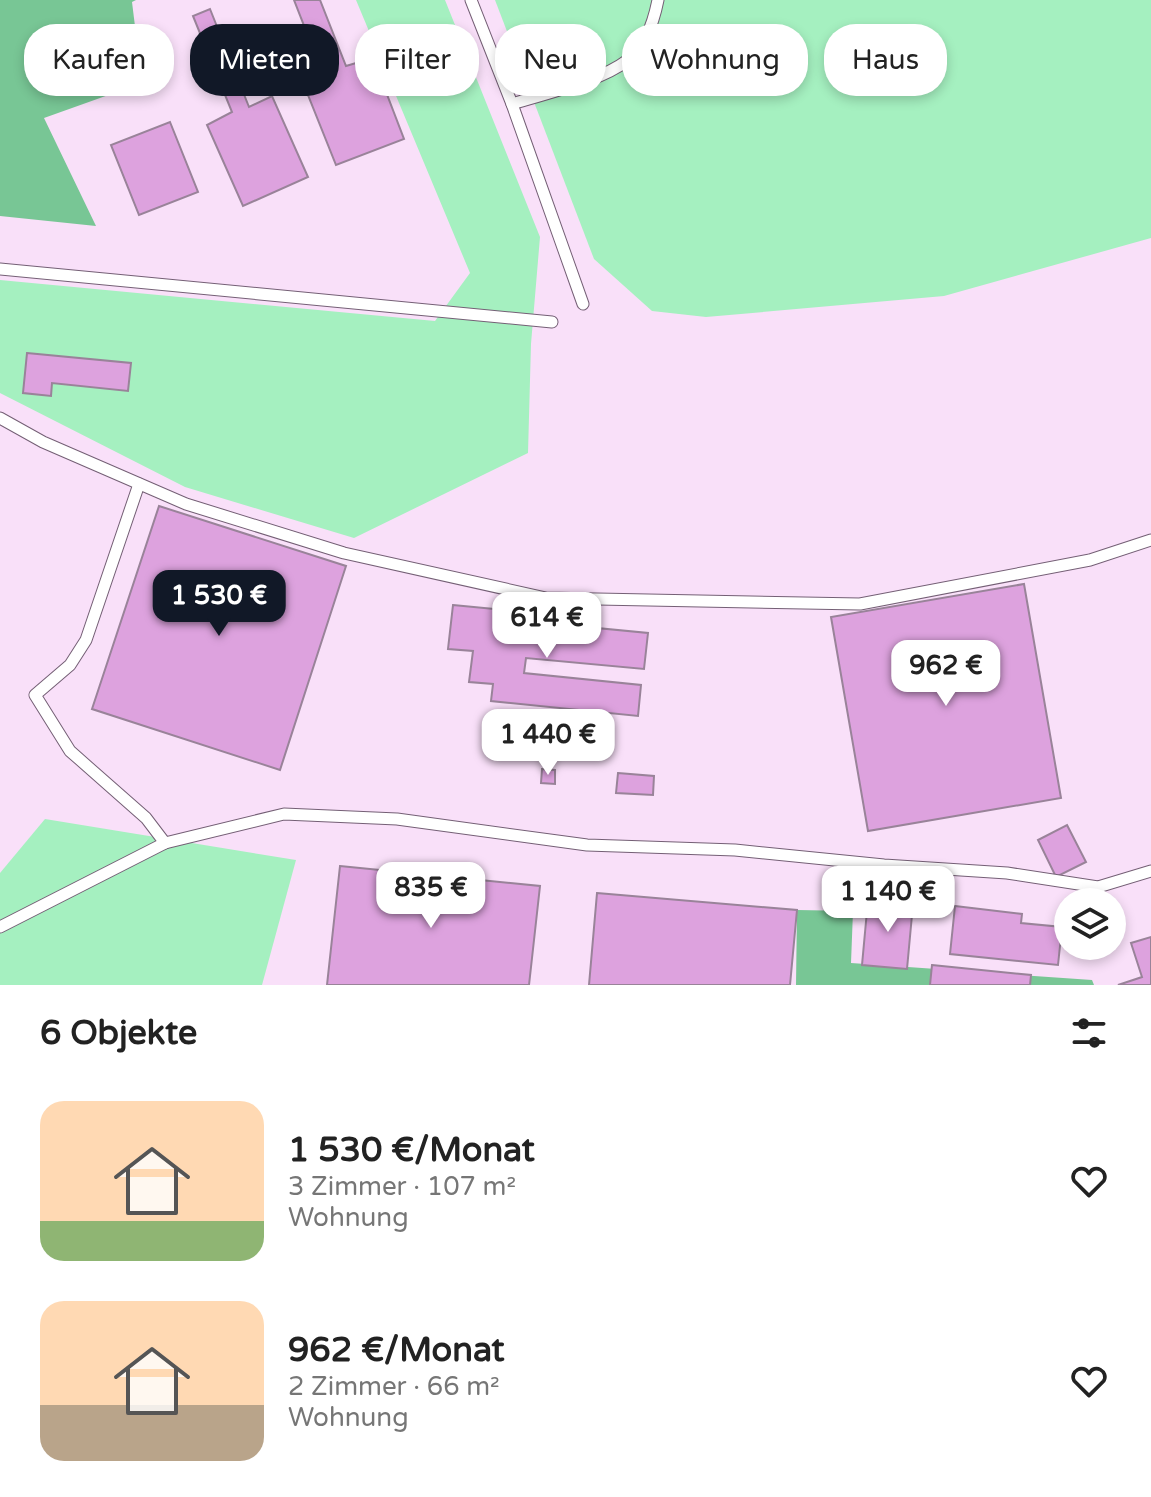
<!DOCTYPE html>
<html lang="de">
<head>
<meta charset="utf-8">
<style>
	:root { --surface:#fff; --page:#f2f2f2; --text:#222; --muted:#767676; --accent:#111827 }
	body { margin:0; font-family:"Varela Round",sans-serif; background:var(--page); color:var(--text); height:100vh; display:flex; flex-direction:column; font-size:30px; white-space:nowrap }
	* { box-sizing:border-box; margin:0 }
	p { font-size:26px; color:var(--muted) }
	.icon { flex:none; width:44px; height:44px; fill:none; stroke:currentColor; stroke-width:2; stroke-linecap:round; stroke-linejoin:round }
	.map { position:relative; height:985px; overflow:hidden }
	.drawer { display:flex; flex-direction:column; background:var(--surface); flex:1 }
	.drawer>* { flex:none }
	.top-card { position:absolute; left:24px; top:24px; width:1104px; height:72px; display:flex; gap:16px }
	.controls { position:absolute; left:1054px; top:888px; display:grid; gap:16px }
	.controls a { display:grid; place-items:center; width:72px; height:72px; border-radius:50%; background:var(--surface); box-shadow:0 4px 12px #0003; font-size:40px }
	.price { position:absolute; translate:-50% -68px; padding:0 18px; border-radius:16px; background:#fff; color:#222; font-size:26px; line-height:52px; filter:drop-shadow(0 2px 4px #0008) }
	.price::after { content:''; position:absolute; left:50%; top:48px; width:24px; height:18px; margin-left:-12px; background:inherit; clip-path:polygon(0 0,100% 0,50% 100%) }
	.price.active { background:var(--accent); color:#fff }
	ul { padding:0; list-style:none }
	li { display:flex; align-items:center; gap:24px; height:200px; padding:0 40px }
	li span { display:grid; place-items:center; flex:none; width:224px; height:160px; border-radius:24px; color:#555 }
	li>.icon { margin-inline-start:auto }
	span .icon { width:96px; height:96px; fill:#fffc; stroke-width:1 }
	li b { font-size:34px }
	h2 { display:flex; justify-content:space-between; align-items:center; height:96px; padding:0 40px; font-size:34px }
	.chip { padding:0 28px; border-radius:32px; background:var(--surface); box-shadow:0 4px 12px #0003; font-size:28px; line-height:72px }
	.chip.active { background:var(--accent); color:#fff }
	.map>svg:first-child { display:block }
</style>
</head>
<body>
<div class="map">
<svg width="1151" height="985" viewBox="0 0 1151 985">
	<rect width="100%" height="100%" fill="#f9e0f9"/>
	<g fill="#a5f0c0">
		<polygon points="356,0 445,0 540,237 531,344 528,453 354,538 185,487 0,393 0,280 435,321 470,273"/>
		<polygon points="495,0 1151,0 1151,238 944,296 706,317 652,311 594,259"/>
		<polygon points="45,819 296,860 262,985 0,985 0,873"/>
	</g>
	<g fill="#78c695">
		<polygon points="0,0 136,0 132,2 142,83 44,118 96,226 0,216"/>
		<polygon points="797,910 853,911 851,963 1092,980 1094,985 796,985"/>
	</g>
	<g fill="#dda2de" stroke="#998399" stroke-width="2">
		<polygon points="294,0 320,0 346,66 373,58 404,139 336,165 304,85 324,77"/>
		<polygon points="210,9 249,107 272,96 308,177 243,206 207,125 232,112 193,16"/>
		<polygon points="170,122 198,192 139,215 111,145"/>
		<polygon points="27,353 131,363 128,391 52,383 51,396 23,393"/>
		<polygon points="159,506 346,566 280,770 92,709"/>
		<polygon points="1024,584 1061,798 868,831 831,617"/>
		<polygon points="453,605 516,611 515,620 648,633 644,669 526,658 524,673 641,685 638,716 491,701 493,684 469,682 473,651 448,649"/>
		<polygon points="542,769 555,770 555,784 541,783"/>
		<polygon points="618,773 654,776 653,795 616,793"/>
		<polygon points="1067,825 1086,862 1056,877 1038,840"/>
		<polygon points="340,866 540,886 529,985 327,985"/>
		<polygon points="597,893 797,910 790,985 589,985"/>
		<polygon points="868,900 913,904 907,969 862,965"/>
		<polygon points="955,906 1022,914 1021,923 1062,927 1058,965 950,954"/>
		<polygon points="1151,937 1151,985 1118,985 1142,977 1131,943"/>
		<polygon points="932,965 1031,975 1030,985 930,985"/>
	</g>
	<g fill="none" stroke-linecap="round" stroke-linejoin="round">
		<defs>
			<g id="lane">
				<polyline points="471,0 512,104 583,304"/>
				<path d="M512,104C547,93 599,82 628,60C646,46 654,20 658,0"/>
				<polyline points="0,269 552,322"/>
				<polyline points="0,418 43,442 186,504 344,553 546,598 860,604 1090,560 1151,540"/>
				<polyline points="139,484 86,640 70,665 35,695 70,751 146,818 165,843"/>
				<polyline points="0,927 165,843 284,814 397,819 587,845 735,850 884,865 1007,873 1098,887 1151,871"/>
			</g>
		</defs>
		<use href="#lane" stroke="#745f75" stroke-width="13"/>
		<use href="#lane" stroke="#fff" stroke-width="11"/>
	</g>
</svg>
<div class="controls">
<a><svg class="icon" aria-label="layers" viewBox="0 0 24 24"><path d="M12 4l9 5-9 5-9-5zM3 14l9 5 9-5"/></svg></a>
</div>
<b class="price active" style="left:219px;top:638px">1 530 €</b>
<b class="price" style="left:547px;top:660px">614 €</b>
<b class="price" style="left:946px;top:708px">962 €</b>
<b class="price" style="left:548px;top:777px">1 440 €</b>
<b class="price" style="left:431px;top:930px">835 €</b>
<b class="price" style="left:888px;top:934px">1 140 €</b>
<div class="top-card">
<a class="chip">Kaufen</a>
<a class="chip active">Mieten</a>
<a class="chip">Filter</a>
<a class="chip">Neu</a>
<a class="chip">Wohnung</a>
<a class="chip">Haus</a>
</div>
</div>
<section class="drawer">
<h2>6 Objekte<svg class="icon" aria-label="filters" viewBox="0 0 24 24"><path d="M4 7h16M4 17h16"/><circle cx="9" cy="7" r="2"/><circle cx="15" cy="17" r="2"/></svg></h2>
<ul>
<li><span style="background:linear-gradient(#ffd9b3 75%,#8fb573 0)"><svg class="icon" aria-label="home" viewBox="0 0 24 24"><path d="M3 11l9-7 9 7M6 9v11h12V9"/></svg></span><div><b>1 530 €/Monat</b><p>3 Zimmer · 107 m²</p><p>Wohnung</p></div><svg class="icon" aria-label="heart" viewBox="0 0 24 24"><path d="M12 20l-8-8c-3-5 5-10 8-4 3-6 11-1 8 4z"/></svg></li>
<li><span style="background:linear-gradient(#ffd9b3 65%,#b9a48a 0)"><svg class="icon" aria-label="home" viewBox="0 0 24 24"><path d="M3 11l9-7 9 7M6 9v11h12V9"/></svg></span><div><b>962 €/Monat</b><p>2 Zimmer · 66 m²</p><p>Wohnung</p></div><svg class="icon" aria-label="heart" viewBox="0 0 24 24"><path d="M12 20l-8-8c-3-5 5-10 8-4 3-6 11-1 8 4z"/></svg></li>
</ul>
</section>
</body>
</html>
